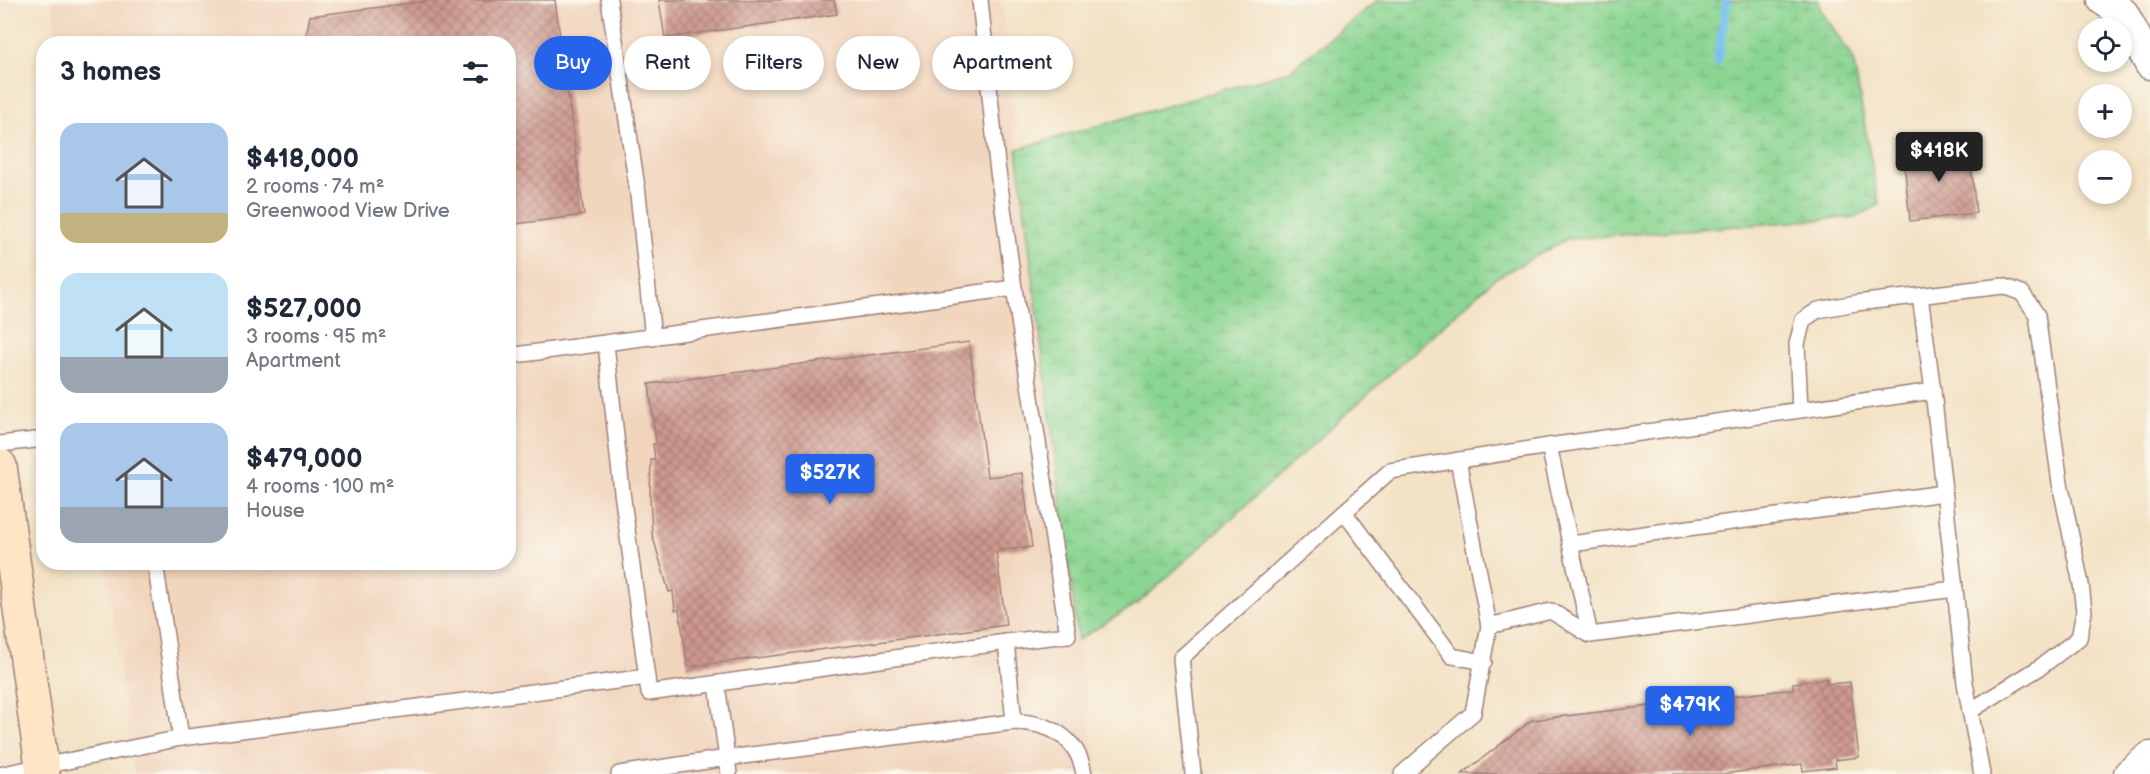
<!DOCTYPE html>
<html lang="en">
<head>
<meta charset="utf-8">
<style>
	:root { --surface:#fff; --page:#f6f6f7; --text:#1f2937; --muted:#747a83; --accent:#2563eb }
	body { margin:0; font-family:"Balsamiq Sans",sans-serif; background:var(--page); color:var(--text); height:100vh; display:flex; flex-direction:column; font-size:22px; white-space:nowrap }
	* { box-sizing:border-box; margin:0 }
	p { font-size:20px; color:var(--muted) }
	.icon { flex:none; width:33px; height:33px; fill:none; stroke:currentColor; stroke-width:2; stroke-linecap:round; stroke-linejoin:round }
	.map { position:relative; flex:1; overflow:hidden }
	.drawer { position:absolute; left:36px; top:36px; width:480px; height:534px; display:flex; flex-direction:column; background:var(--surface); border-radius:24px; box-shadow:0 3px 9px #0003 }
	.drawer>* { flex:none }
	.hud { position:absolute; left:534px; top:36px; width:570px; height:54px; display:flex; gap:12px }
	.buttons { position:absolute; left:2078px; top:18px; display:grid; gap:12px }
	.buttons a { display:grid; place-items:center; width:54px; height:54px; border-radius:50%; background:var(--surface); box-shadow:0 3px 9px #0003; font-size:30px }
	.price { position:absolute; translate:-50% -51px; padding:0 14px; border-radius:6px; background:var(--accent); color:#fff; font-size:20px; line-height:39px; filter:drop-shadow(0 2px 3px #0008) }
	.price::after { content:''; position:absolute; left:50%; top:36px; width:18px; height:14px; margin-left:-9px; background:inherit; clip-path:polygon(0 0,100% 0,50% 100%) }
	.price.on { background:#222; color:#fff }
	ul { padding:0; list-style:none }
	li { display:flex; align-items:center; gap:18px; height:150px; padding:0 24px }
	li span { display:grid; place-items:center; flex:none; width:168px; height:120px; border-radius:18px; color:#555 }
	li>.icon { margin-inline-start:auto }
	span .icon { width:72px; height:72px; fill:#fffc; stroke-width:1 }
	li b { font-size:26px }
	h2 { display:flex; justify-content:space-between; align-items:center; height:72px; padding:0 24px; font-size:26px }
	.chip { padding:0 21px; border-radius:27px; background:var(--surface); box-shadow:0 3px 9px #0003; font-size:21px; line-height:54px }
	.chip.on { background:var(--accent); color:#fff }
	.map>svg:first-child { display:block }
</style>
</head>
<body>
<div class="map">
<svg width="2150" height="774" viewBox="0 0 2150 774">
	<defs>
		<pattern id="wetland-marsh" width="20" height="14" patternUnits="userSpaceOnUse" patternTransform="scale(1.5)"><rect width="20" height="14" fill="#8bd592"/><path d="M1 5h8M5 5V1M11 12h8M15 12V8" fill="none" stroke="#79b67e"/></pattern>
		<pattern id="building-cross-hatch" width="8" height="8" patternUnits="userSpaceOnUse" patternTransform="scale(1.5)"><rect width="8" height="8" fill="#ce998f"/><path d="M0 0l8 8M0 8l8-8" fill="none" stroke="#a97c75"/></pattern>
	</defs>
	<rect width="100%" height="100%" fill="#fbf7ec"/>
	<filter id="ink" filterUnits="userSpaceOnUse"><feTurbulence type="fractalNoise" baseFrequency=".0167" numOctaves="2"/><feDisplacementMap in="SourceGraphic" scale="12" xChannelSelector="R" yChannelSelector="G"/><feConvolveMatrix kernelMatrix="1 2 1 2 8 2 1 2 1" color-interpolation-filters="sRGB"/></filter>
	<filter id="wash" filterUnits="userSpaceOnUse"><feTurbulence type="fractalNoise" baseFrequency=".008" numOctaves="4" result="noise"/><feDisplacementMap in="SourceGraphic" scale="24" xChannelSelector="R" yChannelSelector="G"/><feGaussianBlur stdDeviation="1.35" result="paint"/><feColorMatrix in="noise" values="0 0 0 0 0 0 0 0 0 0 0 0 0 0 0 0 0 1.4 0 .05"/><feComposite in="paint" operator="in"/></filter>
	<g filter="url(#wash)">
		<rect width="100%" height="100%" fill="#f3e2c5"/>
		<polygon fill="#f1d5bd" points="52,0 1002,0 1017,149 1096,774 134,774 105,563 508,562 508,44 56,43 58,40"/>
		<polygon fill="url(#wetland-marsh)" stroke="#6a7a5e" stroke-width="1.5" points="1378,0 1818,0 1820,8 1853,59 1879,205 1856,217 1567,239 1494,279 1140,602 1078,640 1017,149 1289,71"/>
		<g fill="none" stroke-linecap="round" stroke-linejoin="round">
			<polyline stroke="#75beee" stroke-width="9" points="1717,62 1727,0"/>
		</g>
		<g id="blocks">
			<g fill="url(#building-cross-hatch)">
				<polygon points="436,0 555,0 584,215 508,225 508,44 307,44 306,36 310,16"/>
				<polygon points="659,0 834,0 837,14 665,38"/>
				<polygon points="1969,145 1976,213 1910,221 1903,152"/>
				<polygon points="969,342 987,477 1022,473 1032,547 996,551 1006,625 688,667 679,610 675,610 673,591 669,592 652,534 650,496 651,460 655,460 653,444 656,444 649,384"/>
				<polygon points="1827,679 1827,684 1850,682 1859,757 1835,760 1836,767 1803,771 1802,764 1722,774 1462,774 1532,720 1793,689 1793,683"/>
			</g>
		</g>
	</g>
	<g filter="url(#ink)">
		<use href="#blocks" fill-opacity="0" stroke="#9e8078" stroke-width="1.5"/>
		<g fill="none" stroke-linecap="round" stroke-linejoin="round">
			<defs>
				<g id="lane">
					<polyline points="609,0 638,194 653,338"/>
					<polyline points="980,0 997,164 1014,288 1068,635 1006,642 1014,722"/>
					<polyline points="1920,296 1933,391"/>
					<polyline points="606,344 622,492 649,693 1006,642"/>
					<polyline points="508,356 1014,288"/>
					<polyline points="1800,410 1797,344 1803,320 1818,310 1856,303 2003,286 2022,293 2037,315 2060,483 2081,584 2084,612 2079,638 2039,668 1970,711"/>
					<polyline points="0,444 44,439"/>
					<polyline points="1458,460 1489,626"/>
					<polyline points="1344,512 1452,656 1484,662"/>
					<polyline points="1571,544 1944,493"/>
					<polyline points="155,562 181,738"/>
					<polyline points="1590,635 1549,446 1933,391 1955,589"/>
					<polyline points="717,684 729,774"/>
					<polyline points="3,774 181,738 647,677"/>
					<path d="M619,774L727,758L1014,722C1049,722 1078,737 1084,774"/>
					<polyline points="1193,774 1181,658 1390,471 1549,446"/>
					<polyline points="1402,774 1473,713 1489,626 1551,611 1590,635 1955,589 1965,683 1982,774"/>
				</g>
				<g id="street">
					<polyline points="2103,0 2123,13 2150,64"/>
					<polyline points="2129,774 2150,757"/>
				</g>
				<polyline id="secondary" points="0,466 43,774"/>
			</defs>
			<use href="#lane" stroke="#9e8078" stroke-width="18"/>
			<use href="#street" stroke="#9e8078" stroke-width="33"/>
			<use href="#secondary" stroke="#9e8078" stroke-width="36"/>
			<use href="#lane" stroke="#fff" stroke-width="15"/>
			<use href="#street" stroke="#fff" stroke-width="30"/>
			<use href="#secondary" stroke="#fde5c5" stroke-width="33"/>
		</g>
	</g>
</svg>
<div class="buttons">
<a><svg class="icon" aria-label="locate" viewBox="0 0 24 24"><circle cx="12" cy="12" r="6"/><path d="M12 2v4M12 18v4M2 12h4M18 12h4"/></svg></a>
<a>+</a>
<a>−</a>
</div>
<b class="price on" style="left:1939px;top:183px">$418K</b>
<b class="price" style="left:830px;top:505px">$527K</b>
<b class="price" style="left:1690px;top:737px">$479K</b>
<div class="hud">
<a class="chip on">Buy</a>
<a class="chip">Rent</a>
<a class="chip">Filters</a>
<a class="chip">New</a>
<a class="chip">Apartment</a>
</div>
<section class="drawer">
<h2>3 homes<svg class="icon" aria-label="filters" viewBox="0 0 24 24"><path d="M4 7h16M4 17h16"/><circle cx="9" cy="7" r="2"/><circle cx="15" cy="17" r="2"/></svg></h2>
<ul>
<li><span style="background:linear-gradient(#a9c7e8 75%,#c2b280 0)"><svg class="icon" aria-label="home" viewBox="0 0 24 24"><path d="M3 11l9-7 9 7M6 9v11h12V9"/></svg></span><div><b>$418,000</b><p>2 rooms · 74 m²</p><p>Greenwood View Drive</p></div></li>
<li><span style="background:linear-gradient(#bfe0f5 70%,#9aa5b1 0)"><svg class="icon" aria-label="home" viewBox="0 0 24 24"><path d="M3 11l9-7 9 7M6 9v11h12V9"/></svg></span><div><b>$527,000</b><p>3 rooms · 95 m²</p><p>Apartment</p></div></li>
<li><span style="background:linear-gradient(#a9c7e8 70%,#9aa5b1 0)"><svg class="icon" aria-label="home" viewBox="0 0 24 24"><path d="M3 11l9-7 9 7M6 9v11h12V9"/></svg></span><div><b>$479,000</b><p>4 rooms · 100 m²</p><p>House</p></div></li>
</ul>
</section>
</div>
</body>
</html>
